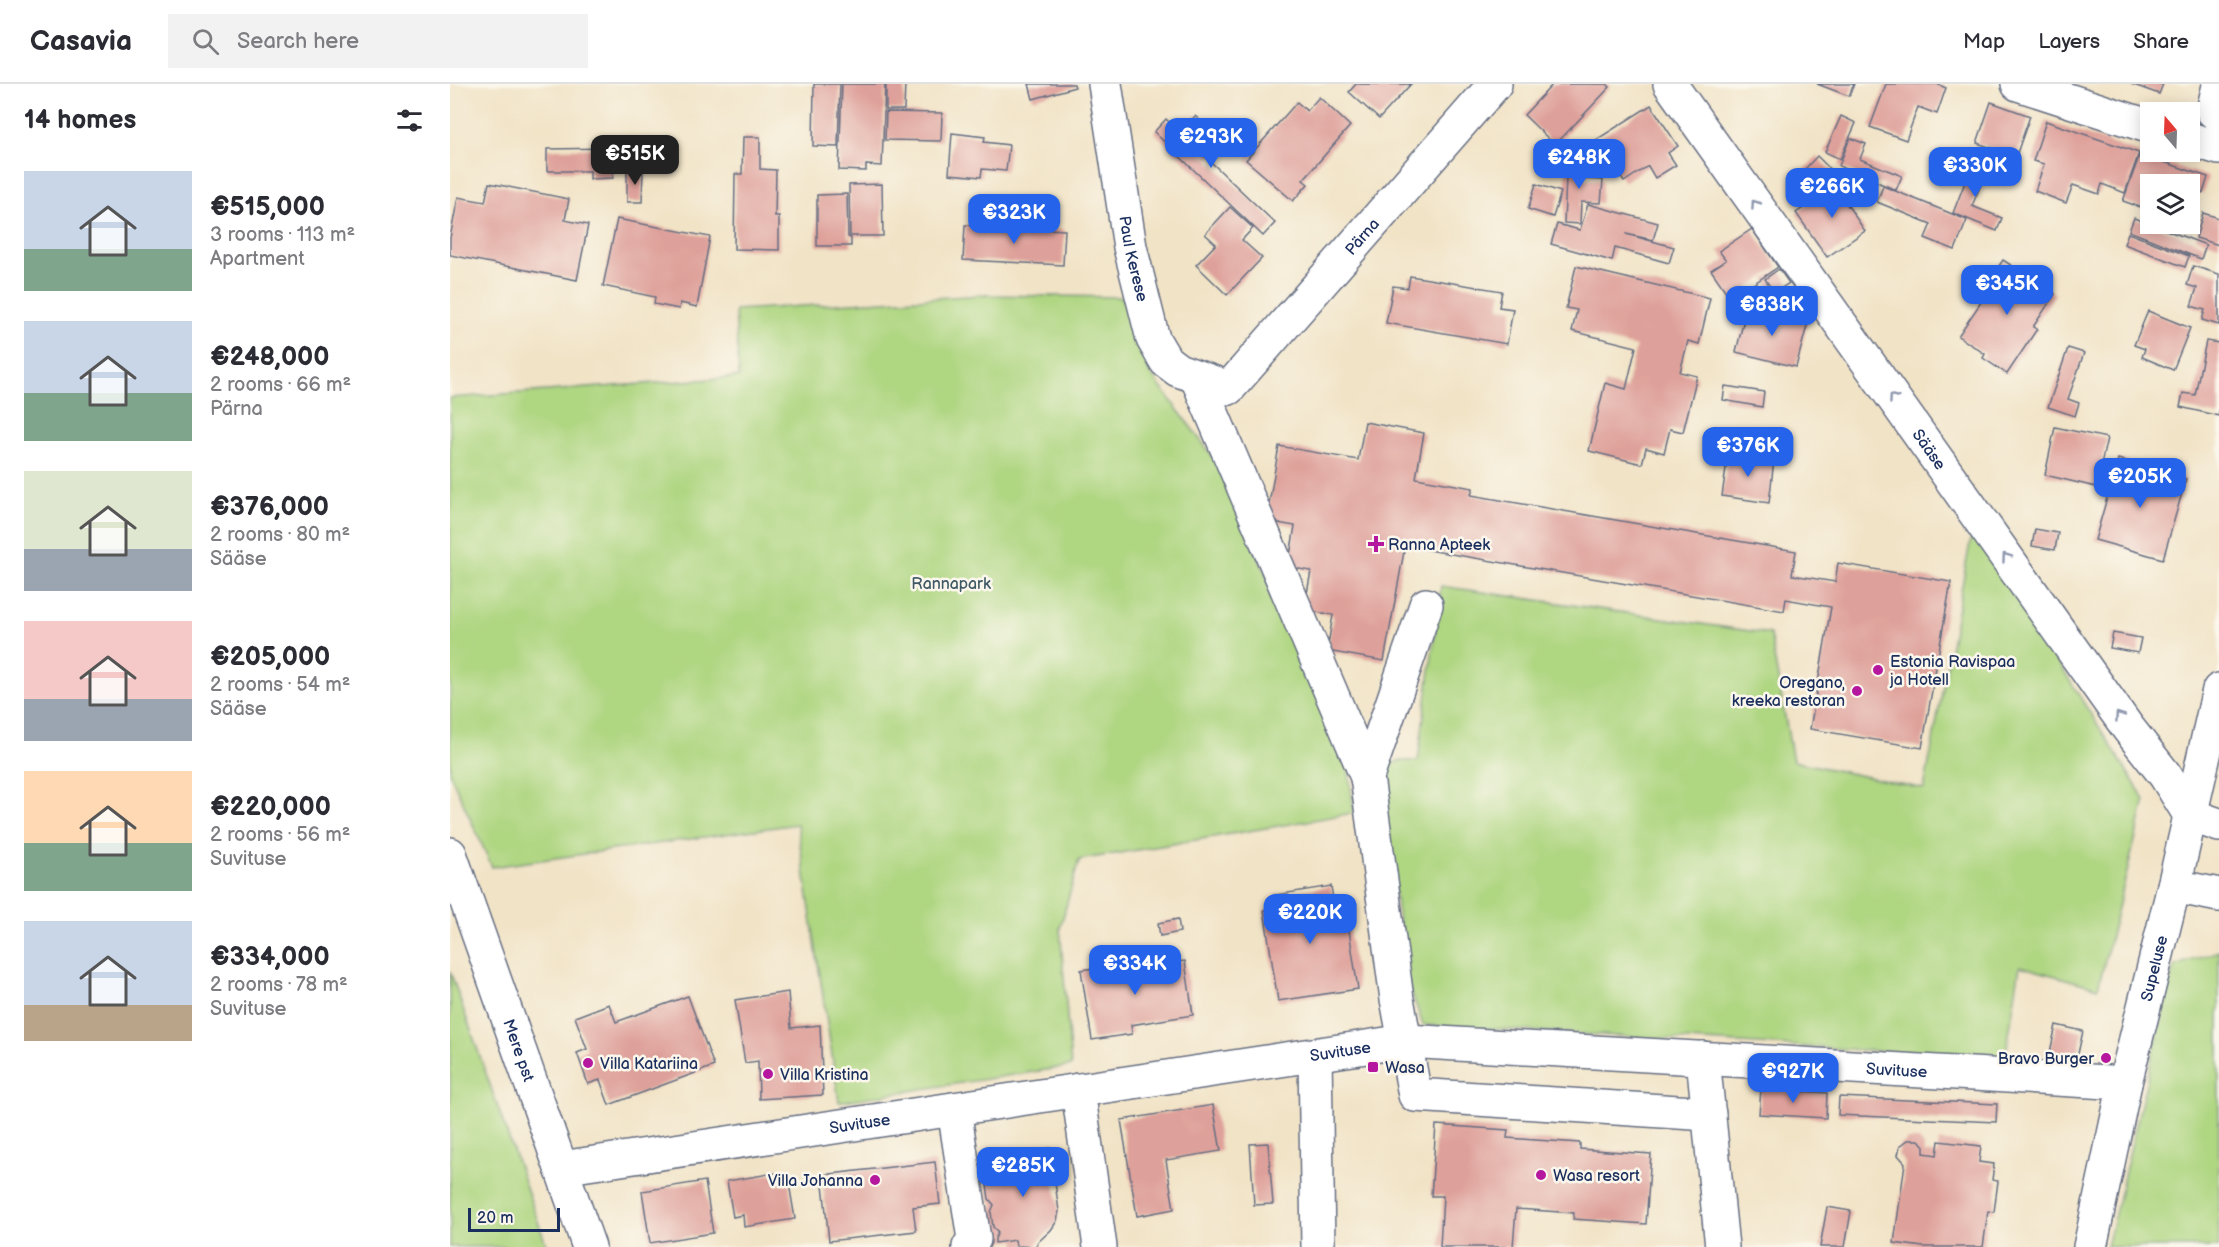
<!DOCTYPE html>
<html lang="en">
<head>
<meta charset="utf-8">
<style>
	:root { --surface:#fff; --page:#f2f2f3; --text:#2b2b33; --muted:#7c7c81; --line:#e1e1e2; --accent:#2563eb }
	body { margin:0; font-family:"Balsamiq Sans",sans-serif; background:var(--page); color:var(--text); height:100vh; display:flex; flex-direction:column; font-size:22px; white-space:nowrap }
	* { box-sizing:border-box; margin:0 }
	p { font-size:20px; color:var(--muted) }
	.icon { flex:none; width:33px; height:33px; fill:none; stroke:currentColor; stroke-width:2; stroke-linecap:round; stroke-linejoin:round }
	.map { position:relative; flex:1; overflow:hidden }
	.side { display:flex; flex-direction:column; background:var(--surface); width:450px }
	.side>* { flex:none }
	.needle { width:39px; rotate:341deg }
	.controls { position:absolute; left:1690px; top:18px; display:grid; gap:12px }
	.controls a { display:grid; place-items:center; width:60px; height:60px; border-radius:0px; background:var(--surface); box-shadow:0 3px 15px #0003; font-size:30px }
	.scale { position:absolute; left:18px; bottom:15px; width:92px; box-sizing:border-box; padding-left:6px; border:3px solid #1b2f5e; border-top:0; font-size:16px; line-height:21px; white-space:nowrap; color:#1b2f5e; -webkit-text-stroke:4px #fbf7ec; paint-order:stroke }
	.price { position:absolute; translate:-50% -51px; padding:0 14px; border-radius:12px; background:var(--accent); color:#fff; font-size:20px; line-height:39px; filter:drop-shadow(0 2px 3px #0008) }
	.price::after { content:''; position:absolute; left:50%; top:36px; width:18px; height:14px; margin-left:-9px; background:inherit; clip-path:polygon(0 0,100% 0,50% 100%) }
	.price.selected { background:#222; color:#fff }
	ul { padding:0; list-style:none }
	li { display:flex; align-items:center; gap:18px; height:150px; padding:0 24px }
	li span { display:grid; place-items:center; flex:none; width:168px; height:120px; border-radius:0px; color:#555 }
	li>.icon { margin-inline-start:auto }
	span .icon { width:72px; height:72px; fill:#fffc; stroke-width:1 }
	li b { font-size:26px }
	h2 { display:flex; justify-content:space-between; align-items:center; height:72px; padding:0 24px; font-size:26px }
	header { display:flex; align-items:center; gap:36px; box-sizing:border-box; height:84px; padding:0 30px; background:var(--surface); border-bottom:2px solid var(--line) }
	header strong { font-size:28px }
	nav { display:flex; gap:33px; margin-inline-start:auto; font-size:21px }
	.search { width:420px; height:54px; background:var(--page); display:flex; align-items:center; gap:15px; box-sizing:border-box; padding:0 21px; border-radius:0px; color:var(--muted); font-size:22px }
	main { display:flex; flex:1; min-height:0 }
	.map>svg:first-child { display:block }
</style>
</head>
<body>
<header>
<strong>Casavia</strong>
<div class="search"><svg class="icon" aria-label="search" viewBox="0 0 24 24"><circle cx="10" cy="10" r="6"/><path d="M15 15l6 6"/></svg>Search here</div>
<nav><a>Map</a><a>Layers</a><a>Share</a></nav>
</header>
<main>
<section class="side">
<h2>14 homes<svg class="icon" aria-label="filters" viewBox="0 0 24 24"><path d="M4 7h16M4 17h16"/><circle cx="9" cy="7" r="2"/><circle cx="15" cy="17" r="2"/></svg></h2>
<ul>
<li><span style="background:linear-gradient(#c9d6e8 65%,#7fa58c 0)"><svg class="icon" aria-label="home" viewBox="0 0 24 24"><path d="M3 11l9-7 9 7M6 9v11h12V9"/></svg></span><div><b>€515,000</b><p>3 rooms · 113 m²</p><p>Apartment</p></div></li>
<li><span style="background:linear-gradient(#c9d6e8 60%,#7fa58c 0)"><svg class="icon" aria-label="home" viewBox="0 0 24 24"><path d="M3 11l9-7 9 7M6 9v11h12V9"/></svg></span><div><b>€248,000</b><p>2 rooms · 66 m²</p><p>Pärna</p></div></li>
<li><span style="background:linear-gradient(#dfe7d0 65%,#9aa5b1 0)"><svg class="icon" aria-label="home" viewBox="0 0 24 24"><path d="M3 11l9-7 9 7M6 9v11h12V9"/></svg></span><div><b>€376,000</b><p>2 rooms · 80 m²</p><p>Sääse</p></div></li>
<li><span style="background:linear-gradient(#f6c9c9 65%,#9aa5b1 0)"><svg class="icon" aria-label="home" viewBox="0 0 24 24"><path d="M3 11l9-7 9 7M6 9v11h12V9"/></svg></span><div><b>€205,000</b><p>2 rooms · 54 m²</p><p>Sääse</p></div></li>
<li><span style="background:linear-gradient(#ffd9b3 60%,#7fa58c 0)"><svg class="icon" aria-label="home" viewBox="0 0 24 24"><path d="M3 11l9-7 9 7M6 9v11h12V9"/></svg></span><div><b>€220,000</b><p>2 rooms · 56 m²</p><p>Suvituse</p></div></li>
<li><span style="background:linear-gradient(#c9d6e8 70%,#b9a48a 0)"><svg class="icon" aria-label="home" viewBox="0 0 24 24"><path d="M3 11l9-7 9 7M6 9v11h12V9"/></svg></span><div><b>€334,000</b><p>2 rooms · 78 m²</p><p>Suvituse</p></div></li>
</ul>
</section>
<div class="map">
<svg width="1769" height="1163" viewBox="0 0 1769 1163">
	<rect width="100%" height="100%" fill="#fbf7ec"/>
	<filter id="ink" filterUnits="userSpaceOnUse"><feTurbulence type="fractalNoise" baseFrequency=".0167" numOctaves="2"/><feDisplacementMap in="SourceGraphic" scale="12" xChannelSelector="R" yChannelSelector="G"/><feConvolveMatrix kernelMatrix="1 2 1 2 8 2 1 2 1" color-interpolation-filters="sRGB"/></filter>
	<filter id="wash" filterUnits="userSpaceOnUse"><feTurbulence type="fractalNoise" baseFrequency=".008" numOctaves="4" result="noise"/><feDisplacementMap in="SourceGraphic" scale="24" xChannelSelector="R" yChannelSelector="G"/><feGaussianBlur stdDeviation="1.35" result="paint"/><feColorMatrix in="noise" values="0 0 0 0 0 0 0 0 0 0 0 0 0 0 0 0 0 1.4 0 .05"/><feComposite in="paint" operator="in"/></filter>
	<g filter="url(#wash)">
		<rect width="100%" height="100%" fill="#f1e3c6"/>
		<g fill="#afd681" stroke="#658270" stroke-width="1.5">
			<polygon points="533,211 672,213 700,289 767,378 898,679 904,729 629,776 610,844 621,982 389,1018 347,740 42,783 0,690 0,314 289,293 285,226"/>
			<polygon points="1523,443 1695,716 1648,904 1570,882 1555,974 973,941 956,893 931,700 936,682 948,677 968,677 991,502 1320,550 1343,677 1474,705"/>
			<polygon points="1769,867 1769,1163 1657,1163 1724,882"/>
			<polygon points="0,887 97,1163 0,1163"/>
		</g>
		<g id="blocks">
			<g fill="#dea09a">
				<polygon points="364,0 390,0 388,63 363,62"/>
				<polygon points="392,0 435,0 432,82 416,81 416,87 389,86"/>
				<polygon points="436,0 455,0 454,26 436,26"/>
				<polygon points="579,0 624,0 625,3 583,15"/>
				<polygon points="906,0 961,0 929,35 899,8"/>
				<polygon points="1103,0 1157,0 1160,3 1105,61 1074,31"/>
				<polygon points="1367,0 1404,0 1399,12"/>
				<polygon points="1436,0 1487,0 1496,4 1487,30 1468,23 1456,56 1420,43"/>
				<polygon points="1681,0 1713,0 1709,10"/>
				<polygon points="869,13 900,42 853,96 858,100 843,117 796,76 847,18 857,27"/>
				<polygon points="1541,18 1580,32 1566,72 1527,59"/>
				<polygon points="1201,21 1228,62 1218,69 1226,81 1205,94 1198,82 1174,98 1146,56"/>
				<polygon points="436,28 492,29 491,57 435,56"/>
				<polygon points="745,32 754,40 751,43 765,56 761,60 766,66 759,74 741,59 825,139 813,152 704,48 716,35 730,49"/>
				<polygon points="1391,32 1406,39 1390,75 1375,68"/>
				<polygon points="1596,37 1689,69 1675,109 1652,100 1649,110 1623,101 1616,119 1585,107 1594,80 1583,77"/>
				<polygon points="502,49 535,53 534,58 559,61 556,87 532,85 531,93 499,90"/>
				<polygon points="293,53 310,53 310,85 326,86 325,132 329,132 329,166 284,165 285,90 292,90"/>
				<polygon points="1400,54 1416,60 1410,75 1452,92 1446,106 1389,82"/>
				<polygon points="163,64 163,94 140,95 140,87 97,87 97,65"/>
				<polygon points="1690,70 1758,93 1753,109 1745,107 1740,119 1740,100 1701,100 1701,127 1673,117"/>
				<polygon points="1117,71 1134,72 1133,95 1153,96 1151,119 1131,118 1130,140 1114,139"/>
				<polygon points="1367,72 1384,89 1362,112 1345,96"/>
				<polygon points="1524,75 1539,81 1522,122 1552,134 1547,147 1503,129"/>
				<polygon points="177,86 193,86 192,118 177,118"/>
				<polygon points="1400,92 1406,99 1390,110 1415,147 1377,173 1346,129"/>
				<polygon points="39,99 119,115 115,136 138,141 127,196 0,171 0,154 8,113 35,118"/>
				<polygon points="432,100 433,152 400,152 399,101"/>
				<polygon points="1086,100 1111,108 1103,133 1078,125"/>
				<polygon points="1433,102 1517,136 1505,166 1475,154 1481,140 1427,118"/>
				<polygon points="397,110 398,153 401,154 401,162 367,162 367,111"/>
				<polygon points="1138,120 1208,139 1203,156 1176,150 1224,163 1219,179 1165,164 1162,177 1101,160 1107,140 1130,146"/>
				<polygon points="780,123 803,144 792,156 812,174 777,211 746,181 766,160 755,150"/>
				<polygon points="1753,129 1769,134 1769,161 1746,154"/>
				<polygon points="1684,134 1756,161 1751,175 1679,147"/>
				<polygon points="167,135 260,153 247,223 230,219 229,225 204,220 205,213 153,202"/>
				<polygon points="515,141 615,146 613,181 513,176"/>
				<polygon points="1302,145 1328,183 1299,203 1303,209 1285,221 1261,186 1276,176 1269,167"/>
				<polygon points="1678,149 1739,172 1735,183 1674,160"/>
				<polygon points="1553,176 1605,210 1583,243 1587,245 1557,290 1533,274 1535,270 1508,252 1540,205 1535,202"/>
				<polygon points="1126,182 1260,214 1249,260 1238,257 1230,288 1247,292 1233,348 1220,345 1214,369 1196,364 1192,380 1139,367 1155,299 1176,305 1186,263 1122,247 1127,226 1116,224"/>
				<polygon points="1743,182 1769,190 1769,241 1752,236 1755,226 1741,222 1747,204 1737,201"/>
				<polygon points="1329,185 1339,199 1324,209 1315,195"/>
				<polygon points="960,192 1052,207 1049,223 1063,225 1057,260 936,239 943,202 958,204"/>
				<polygon points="1297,223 1358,238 1346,283 1286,268"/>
				<polygon points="1698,227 1740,244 1723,286 1692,273 1695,265 1684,261"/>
				<polygon points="1756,257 1769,259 1769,332 1730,323 1733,309 1745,311"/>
				<polygon points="1618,264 1634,269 1618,315 1629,319 1625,332 1598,323"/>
				<polygon points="1275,302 1314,308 1312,323 1273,316"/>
				<polygon points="915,338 974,349 966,394 1023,404 1021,411 1346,467 1342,491 1385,498 1388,479 1501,498 1472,664 1360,645 1381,523 1336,515 1334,527 955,462 934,577 877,567 883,531 854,526 861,487 838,483 845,442 816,437 829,362 908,376"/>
				<polygon points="1605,343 1657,354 1646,403 1595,391"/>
				<polygon points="1278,370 1324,376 1319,419 1272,412"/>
				<polygon points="1668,375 1736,395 1713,475 1645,456"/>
				<polygon points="1585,445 1608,449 1605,466 1582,462"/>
				<polygon points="1663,549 1691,554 1688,569 1660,564"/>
				<polygon points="881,802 883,815 894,814 908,905 828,917 814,826 827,824 825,811"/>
				<polygon points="728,835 730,848 710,852 708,839"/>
				<polygon points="735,877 743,931 681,941 682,950 642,956 631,886 686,878 686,883"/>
				<polygon points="338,908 341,944 370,941 373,1011 309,1015 308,977 295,979 285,916"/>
				<polygon points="238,912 264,982 159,1021 150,996 138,1000 127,969 137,965 125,933 159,920 166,938"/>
				<polygon points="1606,941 1633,947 1624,988 1597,982"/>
				<polygon points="1311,1005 1377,1009 1376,1034 1309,1030"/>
				<polygon points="1389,1013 1547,1020 1546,1038 1388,1031"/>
				<polygon points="763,1021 771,1067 716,1076 724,1125 687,1132 671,1036"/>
				<polygon points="986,1041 1058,1046 1057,1054 1130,1059 1130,1065 1201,1070 1196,1140 1123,1135 1124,1129 1066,1125 1063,1163 990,1163 993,1112 981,1112"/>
				<polygon points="1458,1056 1469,1056 1474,1062 1474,1069 1487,1071 1489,1057 1531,1062 1529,1078 1544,1080 1542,1096 1548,1097 1544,1128 1538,1127 1533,1163 1473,1163 1444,1159 1455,1079 1448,1071 1450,1062"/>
				<polygon points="818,1059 823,1120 804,1121 800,1060"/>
				<polygon points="600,1064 609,1127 607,1137 601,1146 587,1159 587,1163 566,1162 565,1156 545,1159 545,1155 548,1148 543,1143 541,1128 544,1121 539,1115 537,1101 540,1094 535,1088 533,1074 560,1070 562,1083 576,1082 580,1070 585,1067"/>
				<polygon points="485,1078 490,1120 463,1123 466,1147 379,1157 372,1091"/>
				<polygon points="325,1089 327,1101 339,1099 345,1135 294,1143 293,1131 283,1133 277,1097"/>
				<polygon points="255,1097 263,1149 200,1159 192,1107"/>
				<polygon points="1377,1123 1401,1127 1395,1163 1370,1163"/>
			</g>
		</g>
	</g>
	<g filter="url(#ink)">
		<use href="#blocks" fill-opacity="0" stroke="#666e82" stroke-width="1.5"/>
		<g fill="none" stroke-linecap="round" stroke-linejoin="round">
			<defs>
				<g id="minor">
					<path id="s1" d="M655,0L680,163L703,255L716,277L728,286L779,304L1045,0"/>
					<path id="s2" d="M1220,0L1678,644L1715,691L1740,731"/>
					<polyline points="1568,0 1701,43"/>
					<polyline points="1769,2 1763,27 1769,32"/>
					<polyline points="1740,55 1769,64"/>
					<polyline points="747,294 917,693"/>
					<polyline points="976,521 917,693 947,915 965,1011 1259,1030"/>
					<polyline points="1740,731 1769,741"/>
					<path id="s3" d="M0,770L139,1163"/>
					<polyline points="1724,802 1769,811"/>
					<polyline points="865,971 868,1163"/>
					<polyline points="1253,974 1272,1163"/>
					<polyline points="628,1006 650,1163"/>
					<polyline points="504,1025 524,1155 519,1163"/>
					<path id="s4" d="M111,1084L956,957L1675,999"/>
					<path id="s5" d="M1640,1163L1675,999L1724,802L1769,606"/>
				</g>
			</defs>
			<use href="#minor" stroke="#666e82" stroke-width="36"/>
			<use href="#minor" stroke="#fff" stroke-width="33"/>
		</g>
		<defs><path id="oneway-chevron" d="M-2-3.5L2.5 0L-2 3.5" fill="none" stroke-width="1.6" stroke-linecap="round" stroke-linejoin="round" transform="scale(1.5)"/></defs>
		<g stroke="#8d97ae">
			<use href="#oneway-chevron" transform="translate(1305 120) rotate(-125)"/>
			<use href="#oneway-chevron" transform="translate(1443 314) rotate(-125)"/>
			<use href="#oneway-chevron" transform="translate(1556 473) rotate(-125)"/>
			<use href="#oneway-chevron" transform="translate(1669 632) rotate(-125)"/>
		</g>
	</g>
	<g fill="#b5179e" stroke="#fbf7ec" stroke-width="2">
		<path d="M923 451h6v6h6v6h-6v6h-6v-6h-6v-6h6z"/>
		<circle cx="1428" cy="586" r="6"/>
		<circle cx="1407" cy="607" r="6"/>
		<circle cx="1656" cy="974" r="6"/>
		<circle cx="138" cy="979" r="6"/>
		<rect x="917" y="977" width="12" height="12" rx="3"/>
		<circle cx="318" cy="990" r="6"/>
		<circle cx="1091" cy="1091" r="6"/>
		<circle cx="425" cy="1096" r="6"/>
	</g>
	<g text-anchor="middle" stroke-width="5" stroke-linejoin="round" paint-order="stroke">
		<g font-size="16" fill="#1b2f5e" stroke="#fbf7ec">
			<text dy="6" stroke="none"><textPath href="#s1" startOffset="556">Pärna</textPath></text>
			<text dy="6" stroke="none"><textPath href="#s1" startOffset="177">Paul Kerese</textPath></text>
			<text dy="6" stroke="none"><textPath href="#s2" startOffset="448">Sääse</textPath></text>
			<text dy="6" stroke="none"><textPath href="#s5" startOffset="286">Supeluse</textPath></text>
			<text dy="6" stroke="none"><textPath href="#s3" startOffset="208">Mere pst</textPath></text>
			<text dy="6" stroke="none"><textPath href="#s4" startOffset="788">Suvituse</textPath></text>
			<text dy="6" stroke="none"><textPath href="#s4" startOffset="1346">Suvituse</textPath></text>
			<text dy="6" stroke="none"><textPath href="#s4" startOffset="302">Suvituse</textPath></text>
		</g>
		<g font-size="16" fill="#1b2f5e" stroke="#fbf7ec" text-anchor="start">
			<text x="938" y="466">Ranna Apteek</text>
			<text x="1440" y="583">Estonia Ravispaa<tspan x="1440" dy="18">ja Hotell</tspan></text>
			<text x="1395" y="604" text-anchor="end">Oregano,<tspan x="1395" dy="18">kreeka restoran</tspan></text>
			<text x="1644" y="980" text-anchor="end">Bravo Burger</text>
			<text x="150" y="985">Villa Katariina</text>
			<text x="935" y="989">Wasa</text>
			<text x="330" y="996">Villa Kristina</text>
			<text x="1103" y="1097">Wasa resort</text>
			<text x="413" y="1102" text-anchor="end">Villa Johanna</text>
		</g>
		<g font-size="16" fill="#405967" stroke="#fbf7ec">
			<text x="501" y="505">Rannapark</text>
		</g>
	</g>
</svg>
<div class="controls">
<a><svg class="needle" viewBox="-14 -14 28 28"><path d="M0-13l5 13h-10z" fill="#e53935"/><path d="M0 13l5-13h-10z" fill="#7c7c81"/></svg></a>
<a><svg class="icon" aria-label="layers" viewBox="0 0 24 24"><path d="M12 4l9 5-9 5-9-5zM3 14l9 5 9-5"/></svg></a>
</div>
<div class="scale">20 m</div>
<b class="price" style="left:761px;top:85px">€293K</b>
<b class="price selected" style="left:185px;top:102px">€515K</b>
<b class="price" style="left:1129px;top:106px">€248K</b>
<b class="price" style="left:1525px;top:114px">€330K</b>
<b class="price" style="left:1382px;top:135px">€266K</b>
<b class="price" style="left:564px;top:161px">€323K</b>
<b class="price" style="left:1557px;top:232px">€345K</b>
<b class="price" style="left:1322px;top:253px">€838K</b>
<b class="price" style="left:1298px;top:394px">€376K</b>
<b class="price" style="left:1690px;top:425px">€205K</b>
<b class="price" style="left:860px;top:861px">€220K</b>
<b class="price" style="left:685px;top:912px">€334K</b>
<b class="price" style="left:1343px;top:1020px">€927K</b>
<b class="price" style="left:573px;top:1114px">€285K</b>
</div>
</main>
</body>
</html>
